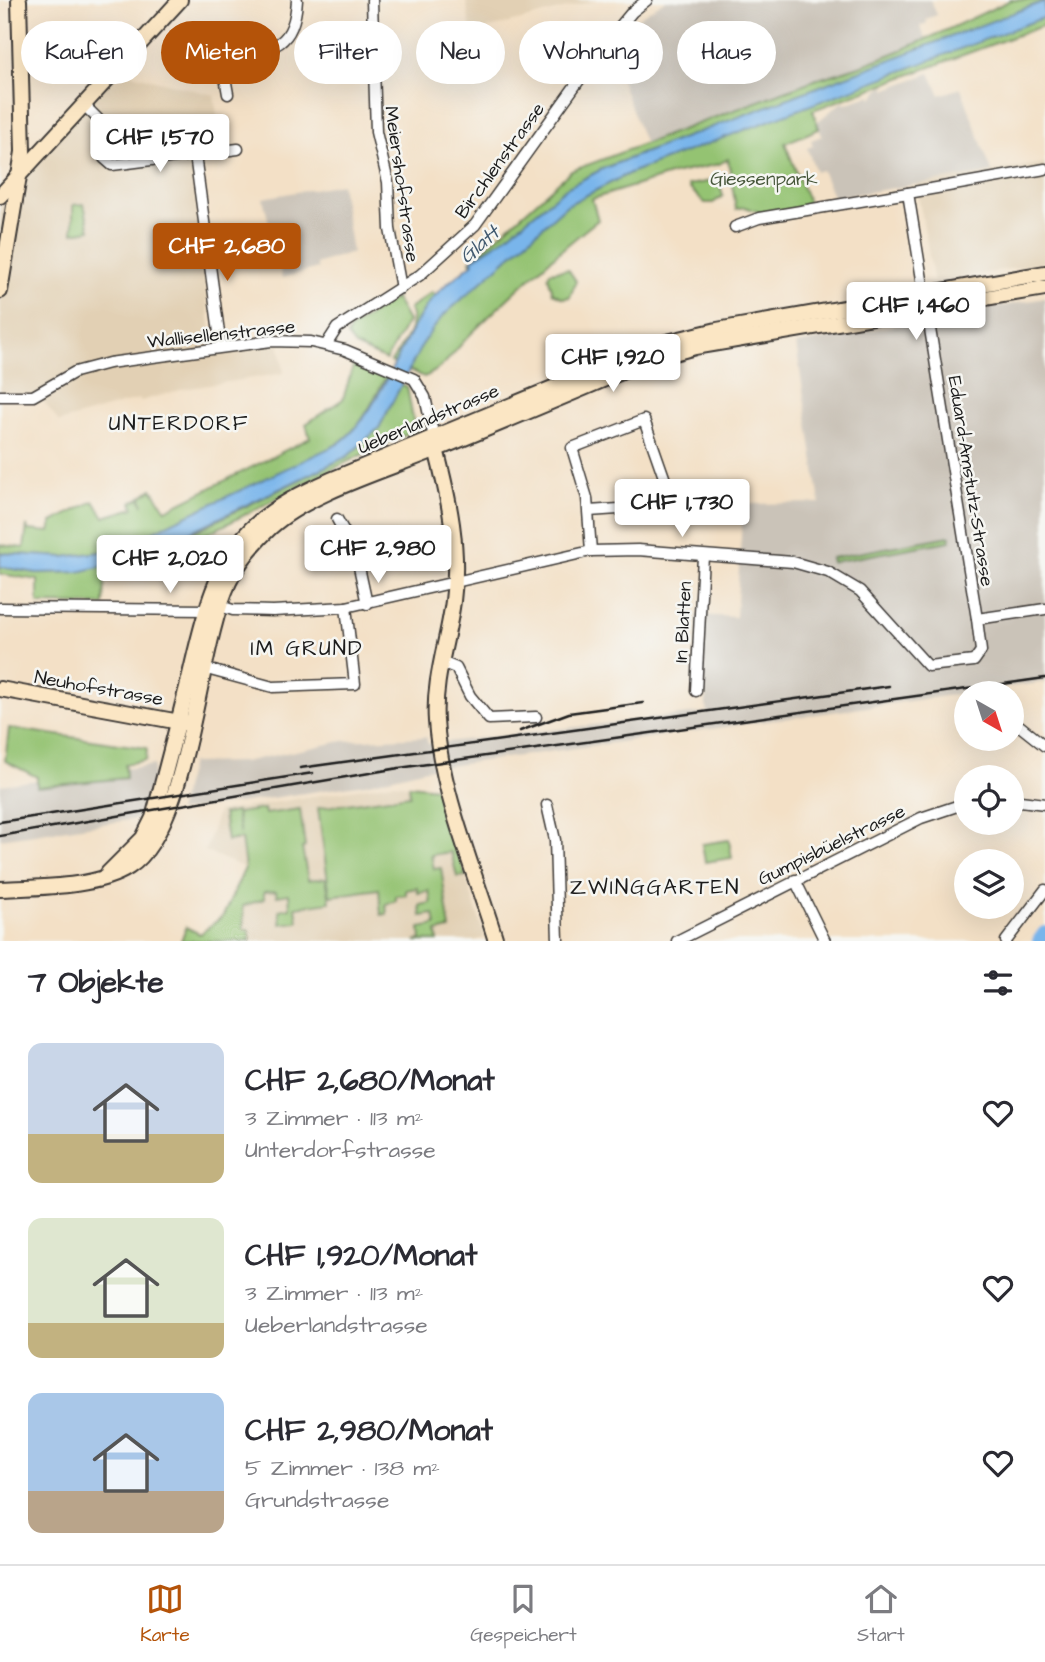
<!DOCTYPE html>
<html lang="de">
<head>
<meta charset="utf-8">
<style>
	:root { --surface:#fff; --page:#f7f7f7; --text:#2b2b33; --muted:#7c7c81; --line:#e1e1e2; --accent:#b45309 }
	body { margin:0; font-family:"Architects Daughter",sans-serif; background:var(--page); color:var(--text); height:100vh; display:flex; flex-direction:column; font-size:26px; white-space:nowrap }
	* { box-sizing:border-box; margin:0 }
	p { font-size:23px; color:var(--muted) }
	.icon { flex:none; width:38px; height:38px; fill:none; stroke:currentColor; stroke-width:2; stroke-linecap:round; stroke-linejoin:round }
	.map { position:relative; height:941px; overflow:hidden }
	.drawer { display:flex; flex-direction:column; background:var(--surface); flex:1 }
	.drawer>* { flex:none }
	.top-card { position:absolute; left:21px; top:21px; width:1004px; height:63px; display:flex; gap:14px }
	.needle { width:46px; rotate:141deg }
	.controls { position:absolute; left:954px; top:681px; display:grid; gap:14px }
	.controls a { display:grid; place-items:center; width:70px; height:70px; border-radius:50%; background:var(--surface); box-shadow:0 7px 28px #0002; font-size:35px }
	.price { position:absolute; translate:-50% -60px; padding:0 16px; border-radius:7px; background:#fff; color:#222; font-size:23px; line-height:46px; filter:drop-shadow(0 2px 4px #0008) }
	.price::after { content:''; position:absolute; left:50%; top:42px; width:21px; height:16px; margin-left:-10px; background:inherit; clip-path:polygon(0 0,100% 0,50% 100%) }
	.price.selected { background:var(--accent); color:#fff }
	ul { padding:0; list-style:none }
	li { display:flex; align-items:center; gap:21px; height:175px; padding:0 28px }
	li span { display:grid; place-items:center; flex:none; width:196px; height:140px; border-radius:14px; color:#555 }
	li>.icon { margin-inline-start:auto }
	span .icon { width:84px; height:84px; fill:#fffc; stroke-width:1 }
	li b { font-size:30px }
	h2 { display:flex; justify-content:space-between; align-items:center; height:84px; padding:0 28px; font-size:30px }
	.tag { padding:0 24px; border-radius:32px; background:var(--surface); box-shadow:0 7px 28px #0002; font-size:24px; line-height:63px }
	.tag.selected { background:var(--accent); color:#fff }
	.menu { display:flex; justify-content:space-around; align-items:center; height:98px; border-top:2px solid var(--line); background:var(--surface); font-size:19px; color:var(--muted) }
	.menu a { display:grid; justify-items:center; gap:4px }
	.menu .selected { color:var(--accent) }
	.map>svg:first-child { display:block }
</style>
</head>
<body>
<div class="map">
<svg width="1045" height="941" viewBox="0 0 1045 941">
	<rect width="100%" height="100%" fill="#f6f6f2"/>
	<filter id="ink" filterUnits="userSpaceOnUse"><feTurbulence type="fractalNoise" baseFrequency=".0143" numOctaves="2"/><feDisplacementMap in="SourceGraphic" scale="14" xChannelSelector="R" yChannelSelector="G"/><feConvolveMatrix kernelMatrix="1 2 1 2 8 2 1 2 1" color-interpolation-filters="sRGB"/></filter>
	<filter id="wash" filterUnits="userSpaceOnUse"><feTurbulence type="fractalNoise" baseFrequency=".00686" numOctaves="4" result="noise"/><feDisplacementMap in="SourceGraphic" scale="28" xChannelSelector="R" yChannelSelector="G"/><feGaussianBlur stdDeviation="1.57" result="paint"/><feColorMatrix in="noise" values="0 0 0 0 0 0 0 0 0 0 0 0 0 0 0 0 0 1.4 0 .05"/><feComposite in="paint" operator="in"/></filter>
	<g filter="url(#wash)">
		<rect width="100%" height="100%" fill="#f3e0c6"/>
		<g fill="#e2d0b4">
			<polygon points="466,0 597,0 471,33"/>
			<polygon points="119,68 124,72 214,95 222,147 190,152 213,350 279,342 284,373 184,389 141,401 139,399 59,422 38,394 0,396 0,196"/>
			<polygon points="1045,163 1045,263 934,282 916,184"/>
			<polygon points="392,783 437,788 485,937 475,941 181,941 186,927 200,934 223,916 245,868 205,851 218,812"/>
		</g>
		<g fill="#cac3b8">
			<polygon points="666,0 930,0 937,15 926,19 927,23 920,26 926,40 645,145 610,50 637,19"/>
			<polygon points="930,73 940,95 961,88 992,172 833,198 822,170 816,172 807,148 813,146 811,140 822,136 817,122 842,102 846,104 870,95 872,98 884,85 887,89"/>
			<polygon points="341,184 352,252 316,264 318,268 282,278 263,198"/>
			<polygon points="1045,298 1045,682 426,769 365,784 178,812 191,763 243,762 343,741 426,737 428,744 707,712 696,615 736,617 743,504 820,503 796,344"/>
			<polygon points="154,765 152,785 142,818 0,839 0,785"/>
		</g>
		<g fill="#94c372" stroke="#587047" stroke-width="2">
			<path d="M1011,0H1045V25L813,110L819,129L785,143L810,206L767,215L745,207L736,209L728,159L719,164L673,174L592,199L598,220C554,254 514,292 474,331C456,347 447,368 424,377L391,362C399,348 420,325 409,309L432,292L435,295L472,264L470,261L571,171L817,79C883,62 948,29 1011,0Z"/>
			<polygon points="718,180 723,196 713,203 705,203 689,188 688,185"/>
			<polygon points="84,204 90,230 73,233 73,205"/>
			<polygon points="568,269 576,281 570,297 563,298 553,293 548,276 550,272"/>
			<polygon points="395,298 408,321 386,360 355,346 347,336 350,329"/>
			<path d="M355,360L386,376C371,406 359,433 329,449L114,550L64,557L0,553V545L24,548L27,526L28,530L50,532L52,522L94,501L104,517L134,508L132,502L140,498L143,505L141,497L152,489L166,510L310,438L306,424L343,399Z"/>
			<path d="M401,385L407,386L415,431C309,474 214,541 105,576L104,605L38,604V580L0,574V567L37,573L78,572L153,552L348,456L379,428Z"/>
			<polygon points="950,536 950,541 832,562 831,558"/>
			<polygon points="9,728 147,748 146,760 125,764 126,778 37,787 37,777 5,761"/>
			<polygon points="409,785 437,788 466,876 457,877 451,852 431,855 434,869 441,868 450,929 437,932 438,941 415,941 421,940 420,928 436,925 434,914 421,916 420,905 431,903 429,891 418,893 417,888 406,890 406,895 396,896 396,901 386,904 387,914 381,915 379,889 330,896 318,808 410,795"/>
			<polygon points="264,809 265,814 300,809 305,847 302,848 308,880 326,878 330,902 296,907 298,922 281,924 279,910 290,908 289,894 277,896 276,891 264,892 264,899 243,906 244,930 249,930 250,941 181,941 186,927 200,934 223,916 245,868 241,839 227,841 223,814 236,812 240,835 237,813"/>
			<polygon points="729,840 732,858 705,862 702,844"/>
		</g>
		<path fill="#79b5eb" stroke="#4a6884" stroke-width="2" d="M1045,1V17L630,173L567,205L442,317L424,341L379,428L348,456L134,559L78,572L37,573L0,567V553L64,557L114,550L338,444C381,414 398,341 432,299C443,285 460,274 473,263L471,260L503,239L566,188L604,168Z"/>
		<g fill="none" stroke-linecap="round" stroke-linejoin="round">
			<polyline stroke="#79b5eb" stroke-width="16" points="1040,941 1045,934"/>
		</g>
	</g>
	<g filter="url(#ink)">
		<g fill="none" stroke-linecap="round" stroke-linejoin="round">
			<defs>
				<g id="street">
					<polyline points="372,0 376,132 388,182 390,229 401,288"/>
					<path d="M228,94L221,55C266,49 294,54 297,0"/>
					<polyline points="83,104 98,119 104,158 112,165 238,149"/>
					<polyline points="195,155 221,347"/>
					<polyline points="735,227 759,218 908,193"/>
					<polyline points="326,345 337,328 420,275 475,225 603,47 632,12 647,0"/>
					<polyline points="0,396 33,396 75,372 109,363 271,341 311,342 345,350 414,379 425,397 435,442"/>
					<polyline points="589,511 663,506 672,500 644,420 572,448 587,498 591,551"/>
					<polyline points="337,519 356,553 367,604"/>
					<polyline points="220,606 233,610 273,611 346,607 591,551 638,550 793,562 828,572 860,591 928,666 974,661 981,651 977,619 908,193 1045,169"/>
					<polyline points="0,608 207,610"/>
					<polyline points="977,619 1045,609"/>
					<polyline points="441,662 456,668 470,696 489,719 536,717"/>
					<polyline points="203,668 273,687 355,684 346,607"/>
					<polyline points="696,691 703,556"/>
					<polyline points="1016,723 1045,746"/>
					<polyline points="1012,800 1045,804"/>
					<polyline points="547,805 555,840 558,941"/>
					<polyline points="795,880 825,941"/>
					<polyline points="677,941 921,818 966,803"/>
					<polyline points="1006,941 1045,890"/>
				</g>
				<g id="secondary">
					<polyline points="0,196 180,0"/>
					<polyline points="0,291 23,152 19,0"/>
					<path d="M436,449C449,499 460,549 453,601C448,641 433,680 436,721C441,793 475,872 496,941"/>
					<polyline points="0,689 185,723"/>
					<path d="M108,873L143,838L153,818C164,777 175,736 185,695C200,638 208,572 251,529C274,506 304,492 333,479L659,344L717,330L1045,273"/>
					<path d="M0,889C38,887 97,888 129,867C191,827 196,652 229,582C239,561 253,544 270,528C305,495 382,471 427,453C502,423 577,391 652,359L695,347L1045,288"/>
				</g>
			</defs>
			<use href="#street" stroke="#3c3936" stroke-width="13"/>
			<use href="#secondary" stroke="#3c3936" stroke-width="18"/>
			<use href="#street" stroke="#fff" stroke-width="10"/>
			<use href="#secondary" stroke="#fbe6c4" stroke-width="14"/>
			<g stroke="#1c1c1c" stroke-width="2.5">
				<polyline points="520,731 569,713 643,703"/>
				<polyline points="300,768 889,686"/>
				<polyline points="0,822 313,773"/>
				<polyline points="0,836 399,768 1045,678"/>
			</g>
		</g>
	</g>
	<g text-anchor="middle" stroke-width="5" stroke-linejoin="round" paint-order="stroke">
		<g font-size="19" fill="#1c1c1c" stroke="#f6f6f2">
			<text transform="translate(499 160) rotate(-54)" y="7">Birchlenstrasse</text>
			<text transform="translate(403 184) rotate(82)" y="7">Meiershofstrasse</text>
			<text transform="translate(221 333) rotate(-6)" y="7">Wallisellenstrasse</text>
			<text transform="translate(428 418) rotate(-23)" y="7">Ueberlandstrasse</text>
			<text transform="translate(972 481) rotate(81)" y="7">Eduard-Amstutz-Strasse</text>
			<text transform="translate(682 622) rotate(-87)" y="7">In Blatten</text>
			<text transform="translate(99 687) rotate(10)" y="7">Neuhofstrasse</text>
			<text transform="translate(831 844) rotate(-26)" y="7">Gumpisbüelstrasse</text>
		</g>
		<g font-size="19" fill="#46563a" stroke="#f6f6f2">
			<text x="764" y="185">Giessenpark</text>
		</g>
		<g font-size="21" font-style="italic" fill="#41596f" stroke="#f6f6f2">
			<text transform="translate(479 244) rotate(-41)" y="7">Glatt</text>
		</g>
		<g font-size="21" letter-spacing="2" fill="#1c1c1c" stroke="#f6f6f2">
			<text x="179" y="430">UNTERDORF</text>
			<text x="307" y="655">IM GRUND</text>
			<text x="655" y="894">ZWINGGARTEN</text>
		</g>
	</g>
</svg>
<div class="controls">
<a><svg class="needle" viewBox="-14 -14 28 28"><path d="M0-13l5 13h-10z" fill="#e53935"/><path d="M0 13l5-13h-10z" fill="#7c7c81"/></svg></a>
<a><svg class="icon" aria-label="locate" viewBox="0 0 24 24"><circle cx="12" cy="12" r="6"/><path d="M12 2v4M12 18v4M2 12h4M18 12h4"/></svg></a>
<a><svg class="icon" aria-label="layers" viewBox="0 0 24 24"><path d="M12 4l9 5-9 5-9-5zM3 14l9 5 9-5"/></svg></a>
</div>
<b class="price" style="left:160px;top:174px">CHF 1,570</b>
<b class="price selected" style="left:227px;top:283px">CHF 2,680</b>
<b class="price" style="left:916px;top:342px">CHF 1,460</b>
<b class="price" style="left:613px;top:394px">CHF 1,920</b>
<b class="price" style="left:682px;top:539px">CHF 1,730</b>
<b class="price" style="left:378px;top:585px">CHF 2,980</b>
<b class="price" style="left:170px;top:595px">CHF 2,020</b>
<div class="top-card">
<a class="tag">Kaufen</a>
<a class="tag selected">Mieten</a>
<a class="tag">Filter</a>
<a class="tag">Neu</a>
<a class="tag">Wohnung</a>
<a class="tag">Haus</a>
</div>
</div>
<section class="drawer">
<h2>7 Objekte<svg class="icon" aria-label="filters" viewBox="0 0 24 24"><path d="M4 7h16M4 17h16"/><circle cx="9" cy="7" r="2"/><circle cx="15" cy="17" r="2"/></svg></h2>
<ul>
<li><span style="background:linear-gradient(#c9d6e8 65%,#c2b280 0)"><svg class="icon" aria-label="home" viewBox="0 0 24 24"><path d="M3 11l9-7 9 7M6 9v11h12V9"/></svg></span><div><b>CHF 2,680/Monat</b><p>3 Zimmer · 113 m²</p><p>Unterdorfstrasse</p></div><svg class="icon" aria-label="heart" viewBox="0 0 24 24"><path d="M12 20l-8-8c-3-5 5-10 8-4 3-6 11-1 8 4z"/></svg></li>
<li><span style="background:linear-gradient(#dfe7d0 75%,#c2b280 0)"><svg class="icon" aria-label="home" viewBox="0 0 24 24"><path d="M3 11l9-7 9 7M6 9v11h12V9"/></svg></span><div><b>CHF 1,920/Monat</b><p>3 Zimmer · 113 m²</p><p>Ueberlandstrasse</p></div><svg class="icon" aria-label="heart" viewBox="0 0 24 24"><path d="M12 20l-8-8c-3-5 5-10 8-4 3-6 11-1 8 4z"/></svg></li>
<li><span style="background:linear-gradient(#a9c7e8 70%,#b9a48a 0)"><svg class="icon" aria-label="home" viewBox="0 0 24 24"><path d="M3 11l9-7 9 7M6 9v11h12V9"/></svg></span><div><b>CHF 2,980/Monat</b><p>5 Zimmer · 138 m²</p><p>Grundstrasse</p></div><svg class="icon" aria-label="heart" viewBox="0 0 24 24"><path d="M12 20l-8-8c-3-5 5-10 8-4 3-6 11-1 8 4z"/></svg></li>
</ul>
</section>
<nav class="menu">
<a class="selected"><svg class="icon" aria-label="map" viewBox="0 0 24 24"><path d="M3 6l6-2 6 2 6-2v14l-6 2-6-2-6 2zM9 4v14M15 6v14"/></svg>Karte</a>
<a><svg class="icon" aria-label="saved" viewBox="0 0 24 24"><path d="M7 4h10v16l-5-4-5 4z"/></svg>Gespeichert</a>
<a><svg class="icon" aria-label="home" viewBox="0 0 24 24"><path d="M3 11l9-7 9 7M6 9v11h12V9"/></svg>Start</a>
</nav>
</body>
</html>
